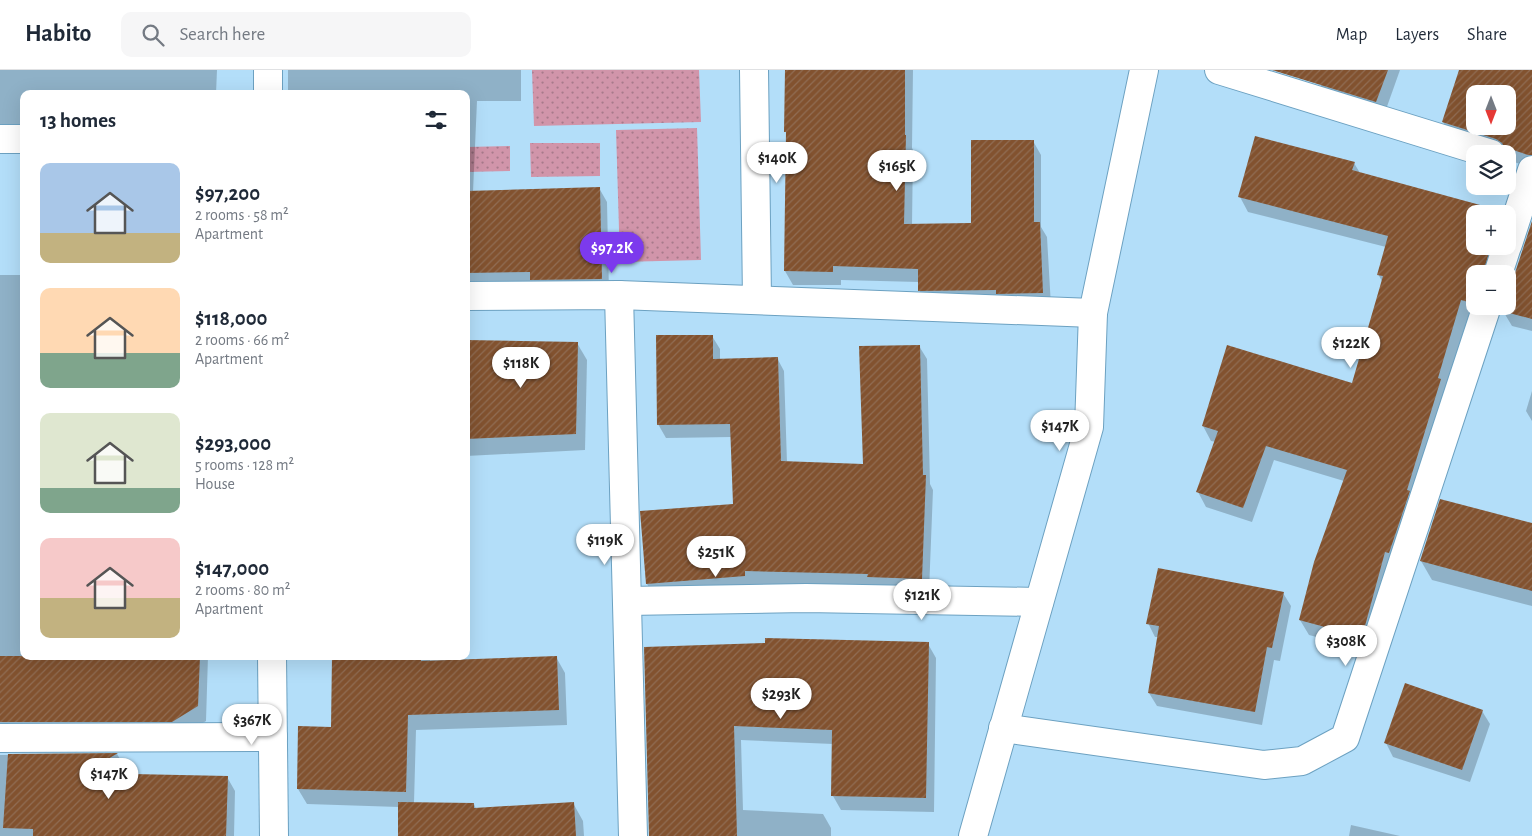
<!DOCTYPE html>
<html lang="en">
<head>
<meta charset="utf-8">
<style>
	:root { --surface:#fff; --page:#f6f6f7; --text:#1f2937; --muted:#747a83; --line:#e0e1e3; --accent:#7c3aed }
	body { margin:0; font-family:"Alegreya Sans",sans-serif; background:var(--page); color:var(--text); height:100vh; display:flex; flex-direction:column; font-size:19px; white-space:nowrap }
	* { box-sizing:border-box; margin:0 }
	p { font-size:16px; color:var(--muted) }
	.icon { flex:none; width:28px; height:28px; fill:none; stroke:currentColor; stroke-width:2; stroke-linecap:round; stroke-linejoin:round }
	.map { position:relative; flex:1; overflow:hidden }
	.sheet { position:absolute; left:20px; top:20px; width:450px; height:570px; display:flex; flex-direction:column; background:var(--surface); border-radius:10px; box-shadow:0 5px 20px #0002 }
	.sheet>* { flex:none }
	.needle { width:32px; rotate:180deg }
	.fabs { position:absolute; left:1466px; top:15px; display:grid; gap:10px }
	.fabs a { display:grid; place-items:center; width:50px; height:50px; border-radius:10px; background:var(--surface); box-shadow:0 5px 20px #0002; font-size:25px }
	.price { position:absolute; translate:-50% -42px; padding:0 11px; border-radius:18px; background:#fff; color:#222; font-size:16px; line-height:32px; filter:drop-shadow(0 1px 2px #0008) }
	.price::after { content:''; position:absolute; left:50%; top:30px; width:15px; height:11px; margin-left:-8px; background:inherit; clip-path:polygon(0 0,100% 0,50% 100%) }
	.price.on { background:var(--accent); color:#fff }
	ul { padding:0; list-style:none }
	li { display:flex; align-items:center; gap:15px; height:125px; padding:0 20px }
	li span { display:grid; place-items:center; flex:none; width:140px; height:100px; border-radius:10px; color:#555 }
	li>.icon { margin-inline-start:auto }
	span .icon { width:60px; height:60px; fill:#fffc; stroke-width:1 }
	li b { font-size:21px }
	h2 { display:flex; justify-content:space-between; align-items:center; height:60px; padding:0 20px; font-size:21px }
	header { display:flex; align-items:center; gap:30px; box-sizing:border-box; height:70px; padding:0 25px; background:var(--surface); border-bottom:1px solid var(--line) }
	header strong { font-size:24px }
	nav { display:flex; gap:28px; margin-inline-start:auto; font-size:18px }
	.search { width:350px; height:45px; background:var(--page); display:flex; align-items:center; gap:12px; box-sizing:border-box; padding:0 18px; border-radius:10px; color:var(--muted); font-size:19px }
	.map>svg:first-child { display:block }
</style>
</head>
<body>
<header>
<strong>Habito</strong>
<div class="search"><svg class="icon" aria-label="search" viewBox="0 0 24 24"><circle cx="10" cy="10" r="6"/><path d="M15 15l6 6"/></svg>Search here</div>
<nav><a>Map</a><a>Layers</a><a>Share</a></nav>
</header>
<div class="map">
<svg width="1532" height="766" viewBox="0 0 1532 766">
	<defs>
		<pattern id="grass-dots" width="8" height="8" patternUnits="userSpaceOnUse" patternTransform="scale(1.25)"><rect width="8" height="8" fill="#d195aa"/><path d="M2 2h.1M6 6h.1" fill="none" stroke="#a87a8b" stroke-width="1.8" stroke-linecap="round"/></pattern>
		<pattern id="building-hatch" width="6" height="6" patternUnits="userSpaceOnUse" patternTransform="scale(1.25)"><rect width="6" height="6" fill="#82522f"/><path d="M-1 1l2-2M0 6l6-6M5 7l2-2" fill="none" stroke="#906d54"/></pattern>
	</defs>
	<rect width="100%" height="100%" fill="#b3def9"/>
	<g fill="url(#grass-dots)">
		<polygon points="532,0 699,0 701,52 534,56"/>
		<polygon points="697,58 701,190 620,192 616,60"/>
		<polygon points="530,73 600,73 600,106 531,107"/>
		<polygon points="510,76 510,101 466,102 466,77"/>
	</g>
	<g fill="#0003" fill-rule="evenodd">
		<polygon points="0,0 217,0 216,24 24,24 24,58 0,58"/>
		<polygon points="288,0 521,0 521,31 477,31 473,122 599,118 607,132 609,223 466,217 466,24 288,24"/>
		<polygon points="787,0 913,0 912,78 913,80 912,155 972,154 1033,71 1041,85 1041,157 1047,167 1051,236 927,234 919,220 919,212 841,210 841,215 793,215 785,201 788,66 785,61"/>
		<polygon points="1325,0 1400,0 1384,45 1327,28 1320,14"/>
		<path d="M1461,0H1532V98L1514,92L1508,84L1452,67L1443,52ZM1475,24H1508V56H1475Z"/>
		<polygon points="1354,93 1360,103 1501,142 1502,144 1475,144 1475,176 1504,176 1495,204 1475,204 1475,236 1480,247 1469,244 1370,581 1309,565 1300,550 1344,411 1274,390 1252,452 1206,437 1198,422 1216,372 1211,371 1203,356 1353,314 1383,213 1378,204 1386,177 1248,142 1240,127"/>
		<polygon points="1532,155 1532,261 1512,256 1503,241 1503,237 1502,236 1508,236 1508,217 1514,209"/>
		<polygon points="0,205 24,205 24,586 208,586 206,651 181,666 0,670"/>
		<polygon points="712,266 720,279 720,290 777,288 784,301 787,393 864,395 919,276 927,289 930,414 933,420 929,522 875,517 752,514 752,519 655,527 647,514 642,442 734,435 732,367 666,368 658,354"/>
		<polygon points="466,271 577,273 587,290 585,380 466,386"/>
		<polygon points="1532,321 1532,351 1526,341"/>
		<polygon points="1532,454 1532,536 1432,510 1421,491"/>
		<polygon points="1283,523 1291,536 1280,591 1274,590 1262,655 1157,636 1149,623 1159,567 1155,567 1148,553"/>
		<polygon points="928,574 936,588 934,742 841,740 833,726 833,674 741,670 743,740 823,744 831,758 831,766 650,766 645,578"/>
		<polygon points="333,586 430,586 430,592 556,587 565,603 567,655 416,660 414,733 474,734 476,739 573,733 583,751 584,766 399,766 399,737 307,734 298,719 332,658"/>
		<polygon points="1482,641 1490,654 1470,712 1393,687 1386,673"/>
		<polygon points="117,684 125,697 112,705 227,707 235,721 234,766 0,766 0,685"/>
		<polygon points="1351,755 1400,766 1349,766"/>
	</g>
	<g fill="url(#building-hatch)" fill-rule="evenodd">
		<polygon points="785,0 905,0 905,65 906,65 904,154 971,153 971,70 1034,70 1034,152 1040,152 1043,223 996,224 996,220 918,221 918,199 833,196 833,202 784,201 786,62 784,62"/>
		<polygon points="1272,0 1388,0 1376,32"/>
		<path d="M1459,0H1532V85H1528L1504,77L1502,73L1496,69L1442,52ZM1475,24H1508V56H1475Z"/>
		<polygon points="1255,66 1355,92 1352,100 1502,141 1501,144 1475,144 1475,176 1491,176 1483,204 1475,204 1475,227 1472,233 1461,230 1438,308 1441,309 1407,420 1410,421 1389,483 1385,482 1362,567 1299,550 1314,492 1347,400 1266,376 1243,438 1196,422 1218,361 1202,356 1227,275 1352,313 1383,206 1377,205 1388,166 1238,127"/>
		<polygon points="600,117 602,209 530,210 530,202 466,203 466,121"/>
		<polygon points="1532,151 1532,249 1502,241 1502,236 1508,236 1508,216 1513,209"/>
		<polygon points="656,265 713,265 713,289 778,287 781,391 863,394 859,276 920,275 923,405 926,405 922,509 867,507 868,504 745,501 745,506 646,514 640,441 733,434 730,354 657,355"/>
		<polygon points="466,270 578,272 576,364 466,369"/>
		<polygon points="1440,429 1532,453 1532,521 1420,491"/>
		<polygon points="1158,498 1284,522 1272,578 1267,577 1255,642 1148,623 1159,556 1146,554"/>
		<polygon points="765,568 929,572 926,728 831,726 832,660 734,656 737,766 649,766 644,577 765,573"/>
		<polygon points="0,586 200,586 198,636 172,652 0,652"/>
		<polygon points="332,586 421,586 421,591 557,586 559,640 408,645 406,722 297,719 298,656 331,657"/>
		<polygon points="1405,613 1483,640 1462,700 1384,673"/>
		<polygon points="118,683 84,703 228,706 226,766 33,766 33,759 3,758 8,684"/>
		<polygon points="398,732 474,733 474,738 574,732 576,766 398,766"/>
	</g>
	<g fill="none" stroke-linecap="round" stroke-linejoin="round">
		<defs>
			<g id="street">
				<polyline points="268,0 268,24"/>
				<polyline points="754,0 757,230"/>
				<polyline points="1219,0 1491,84"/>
				<polyline points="0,69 24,69"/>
				<polyline points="1508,174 1532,100"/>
				<polyline points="1498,204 1507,176"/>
				<polyline points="619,225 633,766"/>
				<polyline points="466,226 619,225 1093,243"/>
				<polyline points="627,531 806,528 1039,532"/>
				<polyline points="272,586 274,766"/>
				<polyline points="1003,658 1264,695 1302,691 1345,668 1487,236"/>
				<polyline points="0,668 273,667"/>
				<polyline points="973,766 1089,357 1093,243 1144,0"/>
			</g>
		</defs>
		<use href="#street" stroke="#6ca1c1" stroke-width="30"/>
		<use href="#street" stroke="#fff" stroke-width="28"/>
	</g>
</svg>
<div class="fabs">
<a><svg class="needle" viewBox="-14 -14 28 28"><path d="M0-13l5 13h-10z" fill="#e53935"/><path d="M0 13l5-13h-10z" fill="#747a83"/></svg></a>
<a><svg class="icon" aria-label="layers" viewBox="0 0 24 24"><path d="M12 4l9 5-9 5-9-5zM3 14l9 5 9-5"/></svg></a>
<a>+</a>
<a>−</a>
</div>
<b class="price" style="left:777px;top:114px">$140K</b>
<b class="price" style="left:897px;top:122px">$165K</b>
<b class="price on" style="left:612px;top:204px">$97.2K</b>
<b class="price" style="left:1351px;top:299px">$122K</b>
<b class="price" style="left:521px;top:319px">$118K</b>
<b class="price" style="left:1060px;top:382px">$147K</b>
<b class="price" style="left:605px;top:496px">$119K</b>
<b class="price" style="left:716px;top:508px">$251K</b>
<b class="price" style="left:922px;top:551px">$121K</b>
<b class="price" style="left:1346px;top:597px">$308K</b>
<b class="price" style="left:781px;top:650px">$293K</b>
<b class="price" style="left:252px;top:676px">$367K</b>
<b class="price" style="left:109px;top:730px">$147K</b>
<section class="sheet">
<h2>13 homes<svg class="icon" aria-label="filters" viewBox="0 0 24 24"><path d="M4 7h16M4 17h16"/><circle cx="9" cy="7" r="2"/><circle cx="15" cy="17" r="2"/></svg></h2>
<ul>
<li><span style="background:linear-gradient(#a9c7e8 70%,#c2b280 0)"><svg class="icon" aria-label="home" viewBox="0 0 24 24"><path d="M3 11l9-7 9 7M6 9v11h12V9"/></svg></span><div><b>$97,200</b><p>2 rooms · 58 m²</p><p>Apartment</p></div></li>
<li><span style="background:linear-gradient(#ffd9b3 65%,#7fa58c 0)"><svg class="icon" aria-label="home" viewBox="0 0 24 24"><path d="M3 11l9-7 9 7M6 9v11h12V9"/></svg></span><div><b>$118,000</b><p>2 rooms · 66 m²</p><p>Apartment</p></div></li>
<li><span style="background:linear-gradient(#dfe7d0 75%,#7fa58c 0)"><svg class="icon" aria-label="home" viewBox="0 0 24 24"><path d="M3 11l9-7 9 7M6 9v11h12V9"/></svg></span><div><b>$293,000</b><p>5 rooms · 128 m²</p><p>House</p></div></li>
<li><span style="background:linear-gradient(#f6c9c9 60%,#c2b280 0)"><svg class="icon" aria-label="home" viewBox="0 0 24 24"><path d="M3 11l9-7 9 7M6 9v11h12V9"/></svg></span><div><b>$147,000</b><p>2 rooms · 80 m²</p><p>Apartment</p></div></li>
</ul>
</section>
</div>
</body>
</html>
